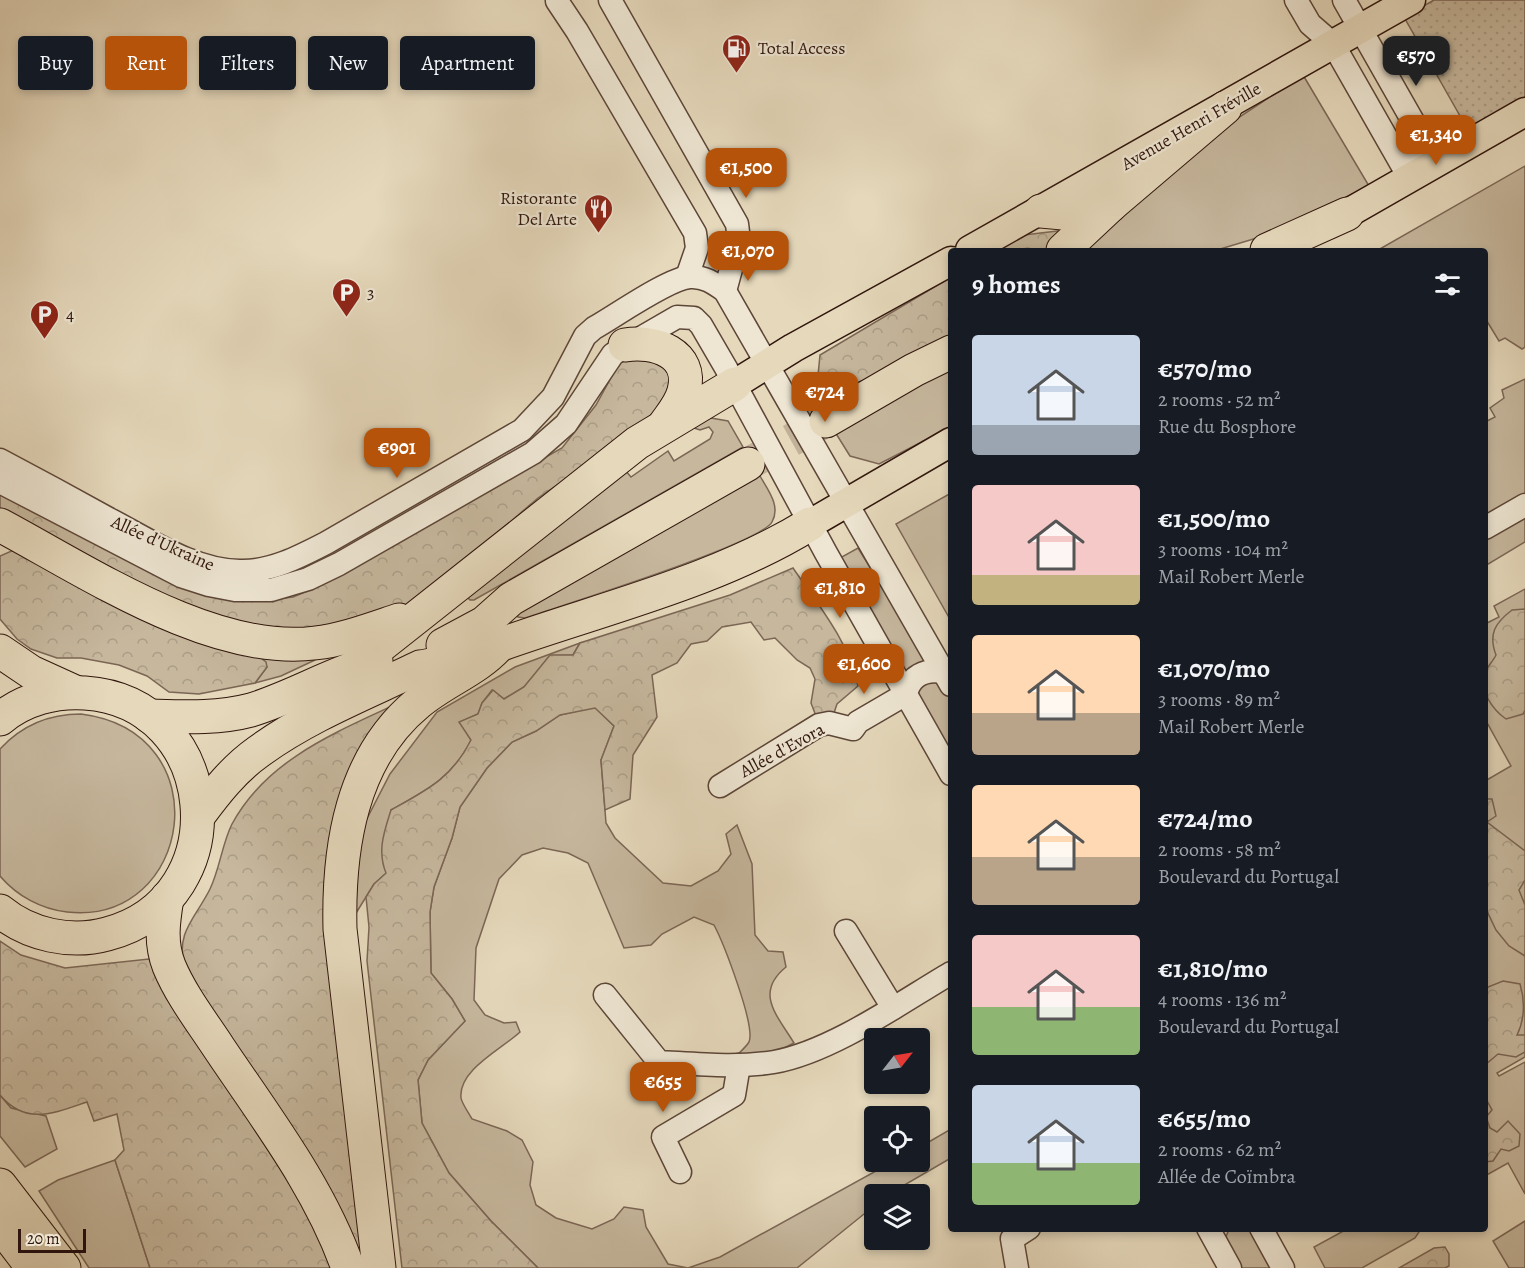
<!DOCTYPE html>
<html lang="en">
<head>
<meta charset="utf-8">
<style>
	:root { --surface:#171b24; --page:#20242c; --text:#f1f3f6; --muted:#9ea1a6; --accent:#b45309 }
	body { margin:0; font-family:Alegreya,serif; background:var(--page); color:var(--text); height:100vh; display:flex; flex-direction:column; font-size:22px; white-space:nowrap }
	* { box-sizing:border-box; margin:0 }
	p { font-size:20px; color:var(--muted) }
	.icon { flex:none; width:33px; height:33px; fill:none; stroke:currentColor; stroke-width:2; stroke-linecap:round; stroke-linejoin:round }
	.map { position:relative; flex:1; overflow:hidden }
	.sheet { position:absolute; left:948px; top:248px; width:540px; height:984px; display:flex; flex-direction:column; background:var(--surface); border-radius:6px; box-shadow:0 3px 9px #0003 }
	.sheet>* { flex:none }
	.guide { position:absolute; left:18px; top:36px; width:570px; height:54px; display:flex; gap:12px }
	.needle { width:39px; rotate:59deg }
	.controls { position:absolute; left:864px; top:1028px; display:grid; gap:12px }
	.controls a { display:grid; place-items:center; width:66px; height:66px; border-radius:6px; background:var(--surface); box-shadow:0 3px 9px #0003; font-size:30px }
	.scale { position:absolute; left:18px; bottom:15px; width:68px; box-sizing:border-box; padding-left:6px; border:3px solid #30160d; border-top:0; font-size:16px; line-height:21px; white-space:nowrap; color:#30160d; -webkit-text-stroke:4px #eee6d3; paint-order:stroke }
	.price { position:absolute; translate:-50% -51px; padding:0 14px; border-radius:12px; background:var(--accent); color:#fff; font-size:20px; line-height:39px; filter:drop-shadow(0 2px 3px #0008) }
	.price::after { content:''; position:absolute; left:50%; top:36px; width:18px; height:14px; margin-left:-9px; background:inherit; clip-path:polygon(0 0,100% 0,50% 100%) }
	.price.current { background:#222; color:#fff }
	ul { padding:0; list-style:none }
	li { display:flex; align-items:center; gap:18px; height:150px; padding:0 24px }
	li span { display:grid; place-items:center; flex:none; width:168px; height:120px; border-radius:6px; color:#555 }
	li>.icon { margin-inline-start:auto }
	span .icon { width:72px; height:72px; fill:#fffc; stroke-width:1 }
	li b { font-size:26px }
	h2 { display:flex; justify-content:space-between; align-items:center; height:72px; padding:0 24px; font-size:26px }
	.pill { padding:0 21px; border-radius:6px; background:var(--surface); box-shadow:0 3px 9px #0003; font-size:21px; line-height:54px }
	.pill.current { background:var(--accent); color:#fff }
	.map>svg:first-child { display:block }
</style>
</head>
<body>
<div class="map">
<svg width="1525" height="1268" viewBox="0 0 1525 1268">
	<defs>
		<pattern id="forest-crowns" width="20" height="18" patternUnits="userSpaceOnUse" patternTransform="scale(1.5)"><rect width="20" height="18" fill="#c6b79d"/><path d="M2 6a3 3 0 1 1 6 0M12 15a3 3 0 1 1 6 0" fill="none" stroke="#aa9d86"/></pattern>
		<pattern id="park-dots" width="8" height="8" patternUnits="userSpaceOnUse" patternTransform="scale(1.5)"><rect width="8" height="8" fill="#c6b79d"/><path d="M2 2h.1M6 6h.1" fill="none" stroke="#aa9d86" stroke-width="1.8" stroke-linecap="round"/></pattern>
	</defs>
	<rect width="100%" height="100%" fill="#e5d8bb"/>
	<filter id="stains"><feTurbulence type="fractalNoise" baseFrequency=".00333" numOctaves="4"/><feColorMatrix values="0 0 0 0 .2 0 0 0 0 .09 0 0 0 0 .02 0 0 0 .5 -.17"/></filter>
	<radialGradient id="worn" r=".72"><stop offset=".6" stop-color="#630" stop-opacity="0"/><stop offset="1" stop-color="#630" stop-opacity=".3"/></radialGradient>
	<g fill="#c6b79d" stroke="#7b6655" stroke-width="1.5">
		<polygon points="1303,75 1369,186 1270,234 1217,250 1077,250 1188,151"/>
		<polygon points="1525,166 1525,347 1522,349 1505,338 1499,341 1485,318 1485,250 1378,250"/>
		<polygon points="951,368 951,427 879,464 850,456 835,432"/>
		<polygon points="1525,379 1525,500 1485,522 1485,422 1495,417 1490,408 1504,398 1502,390"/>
		<polygon points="711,418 728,421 743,447 474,600 470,600 467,597 624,469 631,477 668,451 674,461 710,439 713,432 709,427 700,430 694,428 696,423"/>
		<path d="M756,476H760C768,490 781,506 772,522C760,544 560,606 525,618L518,617L517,614Z"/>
		<polygon points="951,493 951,621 896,524"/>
		<polygon points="1525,512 1525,542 1485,566 1485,535"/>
		<polygon points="858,548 927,659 903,680 840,558"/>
		<polygon points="1525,589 1525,1057 1497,1073 1499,1076 1525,1062 1525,1194 1508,1163 1485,1176 1485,781 1511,766 1485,719 1485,624 1499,617 1494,606"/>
		<path d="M580,643L573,655L550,656L524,687L504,699L492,690L482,703L478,714L460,722L471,740C452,778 427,790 391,810L387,873L374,884L353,918L357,838L390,774L437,712L515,667Z"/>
		<polygon points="257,655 314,656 315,660 281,676 255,683 267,667"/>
		<polygon points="925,681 942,683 951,697 951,744 945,745 916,699 918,687"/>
		<path d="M595,707L614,726L601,760L606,823L615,838L663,883L691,886L718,871L731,854L726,834L737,825L752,864L755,935L768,951L783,952L786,967C754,993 777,1015 794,1043L764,1058L736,1056C740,1052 746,1047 749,1042C756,1026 723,942 714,925L694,917L662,934L651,945L624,948L588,863L568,853L543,848L522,855L499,879L476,948L474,1000L485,1015L504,1023L516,1022L520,1032C502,1049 458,1070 461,1098C462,1104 469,1113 472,1119L507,1131L522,1140L533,1162L530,1185L536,1205L556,1218L592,1229L614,1219L624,1207L643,1210L646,1227L668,1264L688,1268L720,1257L894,1161H920V1147L951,1129V1158L889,1194H874V1206L797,1268H538L491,1221L449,1173L422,1123L418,1080L428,1060L465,1021L452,999L431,973L430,912L434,887L452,838L460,807L487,768L512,742L536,731L560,715Z"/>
		<path d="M81,714C222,732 193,926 67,912C41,909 17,896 0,876V749C22,725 49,714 81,714Z"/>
		<polygon points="0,1095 11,1108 46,1116 57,1149 25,1167 0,1136"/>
		<polygon points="115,1160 150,1268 89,1268 39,1191 58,1180"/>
		<polygon points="1525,1221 1525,1268 1509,1268 1493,1241"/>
		<polygon points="1229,1229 1251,1229 1274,1268 1238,1268 1224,1242"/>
		<polygon points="1347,1229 1421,1229 1415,1238 1362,1268 1325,1268 1314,1247"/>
	</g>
	<g fill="url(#forest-crowns)" stroke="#7b6655" stroke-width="1.5">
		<polygon points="1074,229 1054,250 997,250 1024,235"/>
		<polygon points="951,277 951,335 898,369 816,396 820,355"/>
		<polygon points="648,356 668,371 672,383 665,404 592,461 538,498 418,601 340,629 240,631 0,515 0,492 268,600 293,597 317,587 562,448 596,405 619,363 626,358"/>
		<polygon points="16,549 257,655 266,662 267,667 255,683 199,694 169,692 147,676 119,665 81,658 57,658 31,649 17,639 0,619 0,556"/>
		<path d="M793,568C817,603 850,643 858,686L837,704L833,716H816L811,703L815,679L810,668L797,660L775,638L764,640L751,622L722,627L707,641L691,644L677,663L652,675L657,717L633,755L630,799L605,810L601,760L614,726L595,708L560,715L536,731L512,742L487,768L460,807L452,838L434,887L430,912L431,973L452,999L465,1021L428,1060L418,1080L422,1123L449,1173L491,1221L538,1268H402L367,961L369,927L366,897L374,884L386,873C377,851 384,832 391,810C427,790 452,778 471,740L459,722L478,714L482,703L493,690L504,699L524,687L550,655H573L580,643L730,595Z"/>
		<path d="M1525,609V710L1523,714L1506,719C1493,710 1478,690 1485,672C1488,666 1493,661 1496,655C1488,634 1495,623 1512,610Z"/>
		<path d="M407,699L338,813L364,1266L184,967C176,931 195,919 210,889C220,868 222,844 232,824C268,757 342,730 407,699Z"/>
		<polygon points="1485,799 1492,799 1496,816 1487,822 1525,851 1525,880 1519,890 1525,905 1525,956 1509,946 1496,930 1485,907"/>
		<path d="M0,941L21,955L65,968L149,959L295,1185L335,1268H150L115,1160L124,1150L117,1114L94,1121L87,1102C54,1113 26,1126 0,1095Z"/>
		<path d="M1503,981L1520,984C1525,1000 1525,1019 1517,1035H1525V1052L1516,1057L1498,1054L1485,1065V994L1488,987Z"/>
		<polygon points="1486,1099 1492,1110 1486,1117 1490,1128 1497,1132 1508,1121 1520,1134 1519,1146 1509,1151 1501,1149 1493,1161 1485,1162"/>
		<polygon points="1445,1247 1449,1254 1449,1266 1445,1268 1399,1268 1434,1248"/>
	</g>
	<polygon fill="url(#park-dots)" stroke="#7b6655" stroke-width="1.5" points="1434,0 1525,0 1525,97 1468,130 1404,17"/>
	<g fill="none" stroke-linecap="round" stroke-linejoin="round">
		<polyline stroke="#c1b198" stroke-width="33" stroke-dasharray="33 16" stroke-linecap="butt" points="748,464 826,421"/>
		<defs>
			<g id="minor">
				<polyline points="610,0 737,224 739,240 725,291"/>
				<polyline points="1296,0 1310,24 1333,44 1410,179"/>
				<polyline points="1344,0 1423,139 1410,179"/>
				<polyline points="557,1 577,31 695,233 697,248 687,277"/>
				<path d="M0,460C36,479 73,499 109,519C148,539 194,571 240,571C270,572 299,557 326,543L522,430L553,397L585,336L594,328C614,317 669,278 690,277C704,276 714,283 725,291L951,685"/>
				<polyline points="0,482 181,576 209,585 235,590 271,590 308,579 339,564 533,453 566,424 613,354 677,317 694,318 701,325 726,368 826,553 951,774"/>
				<polyline points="1485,528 1525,505"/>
				<path d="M906,694C910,676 925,669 943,672"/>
				<polyline points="720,786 819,725 829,723 853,729 858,722 906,694"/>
				<polyline points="846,931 893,1008"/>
				<path d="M605,995L659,1062C697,1064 736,1068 774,1062C831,1052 900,1003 951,973"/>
				<polyline points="680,1172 663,1137 734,1095 739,1065"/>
				<polyline points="1208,1228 1230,1268"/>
				<polyline points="1261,1228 1283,1268"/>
				<polyline points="1017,1268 1012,1239 1029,1228"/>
			</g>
			<g id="major">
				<polyline points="1329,224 1525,112"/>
				<polyline points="970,250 1411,0"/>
				<polyline points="735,384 793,348 951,261"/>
				<polyline points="810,524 951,442"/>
			</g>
			<g id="highway">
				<polyline points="1041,211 1074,214 1111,205"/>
				<polyline points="1063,250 1111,205 1225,108"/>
				<polyline points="1267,250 1347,214"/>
				<path d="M625,345C654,340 694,353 684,391C681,404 672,414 665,424"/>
				<polyline points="826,421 914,370 951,352"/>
				<path d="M0,525C88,572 213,656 315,643C343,640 372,629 399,620"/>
				<polyline points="443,645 484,623 511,599 748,464"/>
				<polyline points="0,651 31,672 75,692"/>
				<polyline points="355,666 637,443 735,384"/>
				<path d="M149,716C183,717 217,719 251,710C294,697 332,673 376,661"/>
				<path d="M0,719C24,699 55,691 85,693C221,702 240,899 107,934C71,944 29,935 0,911"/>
				<path d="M199,815C216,792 234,769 258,752C307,716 366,693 420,667C448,664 472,649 499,645C603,608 716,582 810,524"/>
				<path d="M167,898C163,922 160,943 169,966C181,995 202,1022 219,1048C266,1118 320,1188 348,1268"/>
				<polyline points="0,1185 64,1268"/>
				<polyline points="0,1225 33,1268"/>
				<path d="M379,1268L340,929C338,848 351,758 418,703C444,681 477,670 499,645"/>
			</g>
		</defs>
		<use href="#minor" stroke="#5d4638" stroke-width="25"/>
		<use href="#major" stroke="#30160d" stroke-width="31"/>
		<use href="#highway" stroke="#30160d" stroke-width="35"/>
		<use href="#minor" stroke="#eee6d3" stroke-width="22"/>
		<use href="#major" stroke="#e5d8bb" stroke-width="28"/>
		<use href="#highway" stroke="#e5d8bb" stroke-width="33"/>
	</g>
	<defs>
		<symbol id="fuel-pin" viewBox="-11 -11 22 30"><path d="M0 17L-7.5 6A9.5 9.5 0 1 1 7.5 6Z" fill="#8f2418" stroke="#eee6d3"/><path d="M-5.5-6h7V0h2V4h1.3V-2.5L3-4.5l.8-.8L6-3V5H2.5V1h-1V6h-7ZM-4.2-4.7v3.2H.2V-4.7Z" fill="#fff"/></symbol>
		<symbol id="restaurant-pin" viewBox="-11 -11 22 30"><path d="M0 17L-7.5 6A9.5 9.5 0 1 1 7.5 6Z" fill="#8f2418" stroke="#eee6d3"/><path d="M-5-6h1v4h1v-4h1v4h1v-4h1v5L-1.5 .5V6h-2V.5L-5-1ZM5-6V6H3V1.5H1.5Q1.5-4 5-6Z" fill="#fff"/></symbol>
		<symbol id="parking-pin" viewBox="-11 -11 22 30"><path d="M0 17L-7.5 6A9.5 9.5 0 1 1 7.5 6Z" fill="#8f2418" stroke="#eee6d3"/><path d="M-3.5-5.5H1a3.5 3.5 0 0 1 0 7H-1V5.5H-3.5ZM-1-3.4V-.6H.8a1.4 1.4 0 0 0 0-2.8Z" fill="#fff"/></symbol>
	</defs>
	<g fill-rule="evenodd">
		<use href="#fuel-pin" x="720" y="32" width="33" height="45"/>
		<use href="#restaurant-pin" x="582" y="192" width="33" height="45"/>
		<use href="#parking-pin" x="330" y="276" width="33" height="45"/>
		<use href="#parking-pin" x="28" y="298" width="33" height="45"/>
	</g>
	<g text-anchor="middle" stroke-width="4.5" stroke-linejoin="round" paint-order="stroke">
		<g font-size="18" fill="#30160d" stroke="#eee6d3" text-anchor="start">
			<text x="758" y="54">Total Access</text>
			<text x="577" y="204" text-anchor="end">Ristorante<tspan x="577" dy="21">Del Arte</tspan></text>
			<text x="367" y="298">3</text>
			<text x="66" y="320">4</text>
		</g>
		<g font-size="18" fill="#30160d" stroke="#eee6d3">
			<text transform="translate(1191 126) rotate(-30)" y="6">Avenue Henri Fréville</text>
			<text transform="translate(163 543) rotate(24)" y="6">Allée d'Ukraine</text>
			<text transform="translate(782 750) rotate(-29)" y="6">Allée d'Evora</text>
		</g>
	</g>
	<rect width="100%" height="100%" filter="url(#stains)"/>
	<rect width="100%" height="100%" fill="url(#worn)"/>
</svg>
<div class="controls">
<a><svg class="needle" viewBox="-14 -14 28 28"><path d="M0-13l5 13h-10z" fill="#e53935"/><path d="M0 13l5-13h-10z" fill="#9ea1a6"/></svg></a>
<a><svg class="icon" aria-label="locate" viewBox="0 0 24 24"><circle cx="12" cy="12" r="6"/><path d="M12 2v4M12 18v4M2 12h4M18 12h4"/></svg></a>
<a><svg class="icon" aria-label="layers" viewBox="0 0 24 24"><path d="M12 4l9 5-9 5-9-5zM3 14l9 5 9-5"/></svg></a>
</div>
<div class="scale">20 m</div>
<b class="price current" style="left:1416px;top:87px">€570</b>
<b class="price" style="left:1436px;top:166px">€1,340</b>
<b class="price" style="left:746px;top:199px">€1,500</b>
<b class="price" style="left:748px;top:282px">€1,070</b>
<b class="price" style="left:825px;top:423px">€724</b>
<b class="price" style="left:397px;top:479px">€901</b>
<b class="price" style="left:840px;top:619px">€1,810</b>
<b class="price" style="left:864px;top:695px">€1,600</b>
<b class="price" style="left:663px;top:1113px">€655</b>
<div class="guide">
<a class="pill">Buy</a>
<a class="pill current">Rent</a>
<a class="pill">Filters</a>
<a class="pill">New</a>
<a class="pill">Apartment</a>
</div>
<section class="sheet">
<h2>9 homes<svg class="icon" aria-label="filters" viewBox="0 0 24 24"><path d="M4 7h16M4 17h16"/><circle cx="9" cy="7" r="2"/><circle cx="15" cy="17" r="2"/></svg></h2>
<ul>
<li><span style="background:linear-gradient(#c9d6e8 75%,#9aa5b1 0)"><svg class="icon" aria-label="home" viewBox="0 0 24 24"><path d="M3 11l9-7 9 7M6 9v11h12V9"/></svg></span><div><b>€570/mo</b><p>2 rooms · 52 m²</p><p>Rue du Bosphore</p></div></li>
<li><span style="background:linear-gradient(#f6c9c9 75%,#c2b280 0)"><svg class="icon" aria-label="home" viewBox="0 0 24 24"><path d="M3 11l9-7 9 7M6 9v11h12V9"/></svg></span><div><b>€1,500/mo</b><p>3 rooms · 104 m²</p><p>Mail Robert Merle</p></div></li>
<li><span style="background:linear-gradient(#ffd9b3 65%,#b9a48a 0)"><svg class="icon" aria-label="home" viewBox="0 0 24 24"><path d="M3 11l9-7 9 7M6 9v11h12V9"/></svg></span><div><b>€1,070/mo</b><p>3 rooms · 89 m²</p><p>Mail Robert Merle</p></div></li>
<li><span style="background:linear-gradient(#ffd9b3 60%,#b9a48a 0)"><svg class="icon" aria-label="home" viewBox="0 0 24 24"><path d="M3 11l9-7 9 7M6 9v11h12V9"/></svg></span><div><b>€724/mo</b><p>2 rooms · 58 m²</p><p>Boulevard du Portugal</p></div></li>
<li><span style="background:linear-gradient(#f6c9c9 60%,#8fb573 0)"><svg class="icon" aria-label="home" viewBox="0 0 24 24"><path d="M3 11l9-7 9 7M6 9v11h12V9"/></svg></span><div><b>€1,810/mo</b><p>4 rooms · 136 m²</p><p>Boulevard du Portugal</p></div></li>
<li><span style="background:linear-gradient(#c9d6e8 65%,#8fb573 0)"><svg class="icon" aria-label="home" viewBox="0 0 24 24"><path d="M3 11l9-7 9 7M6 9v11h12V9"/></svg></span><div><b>€655/mo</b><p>2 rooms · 62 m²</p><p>Allée de Coïmbra</p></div></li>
</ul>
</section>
</div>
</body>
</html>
